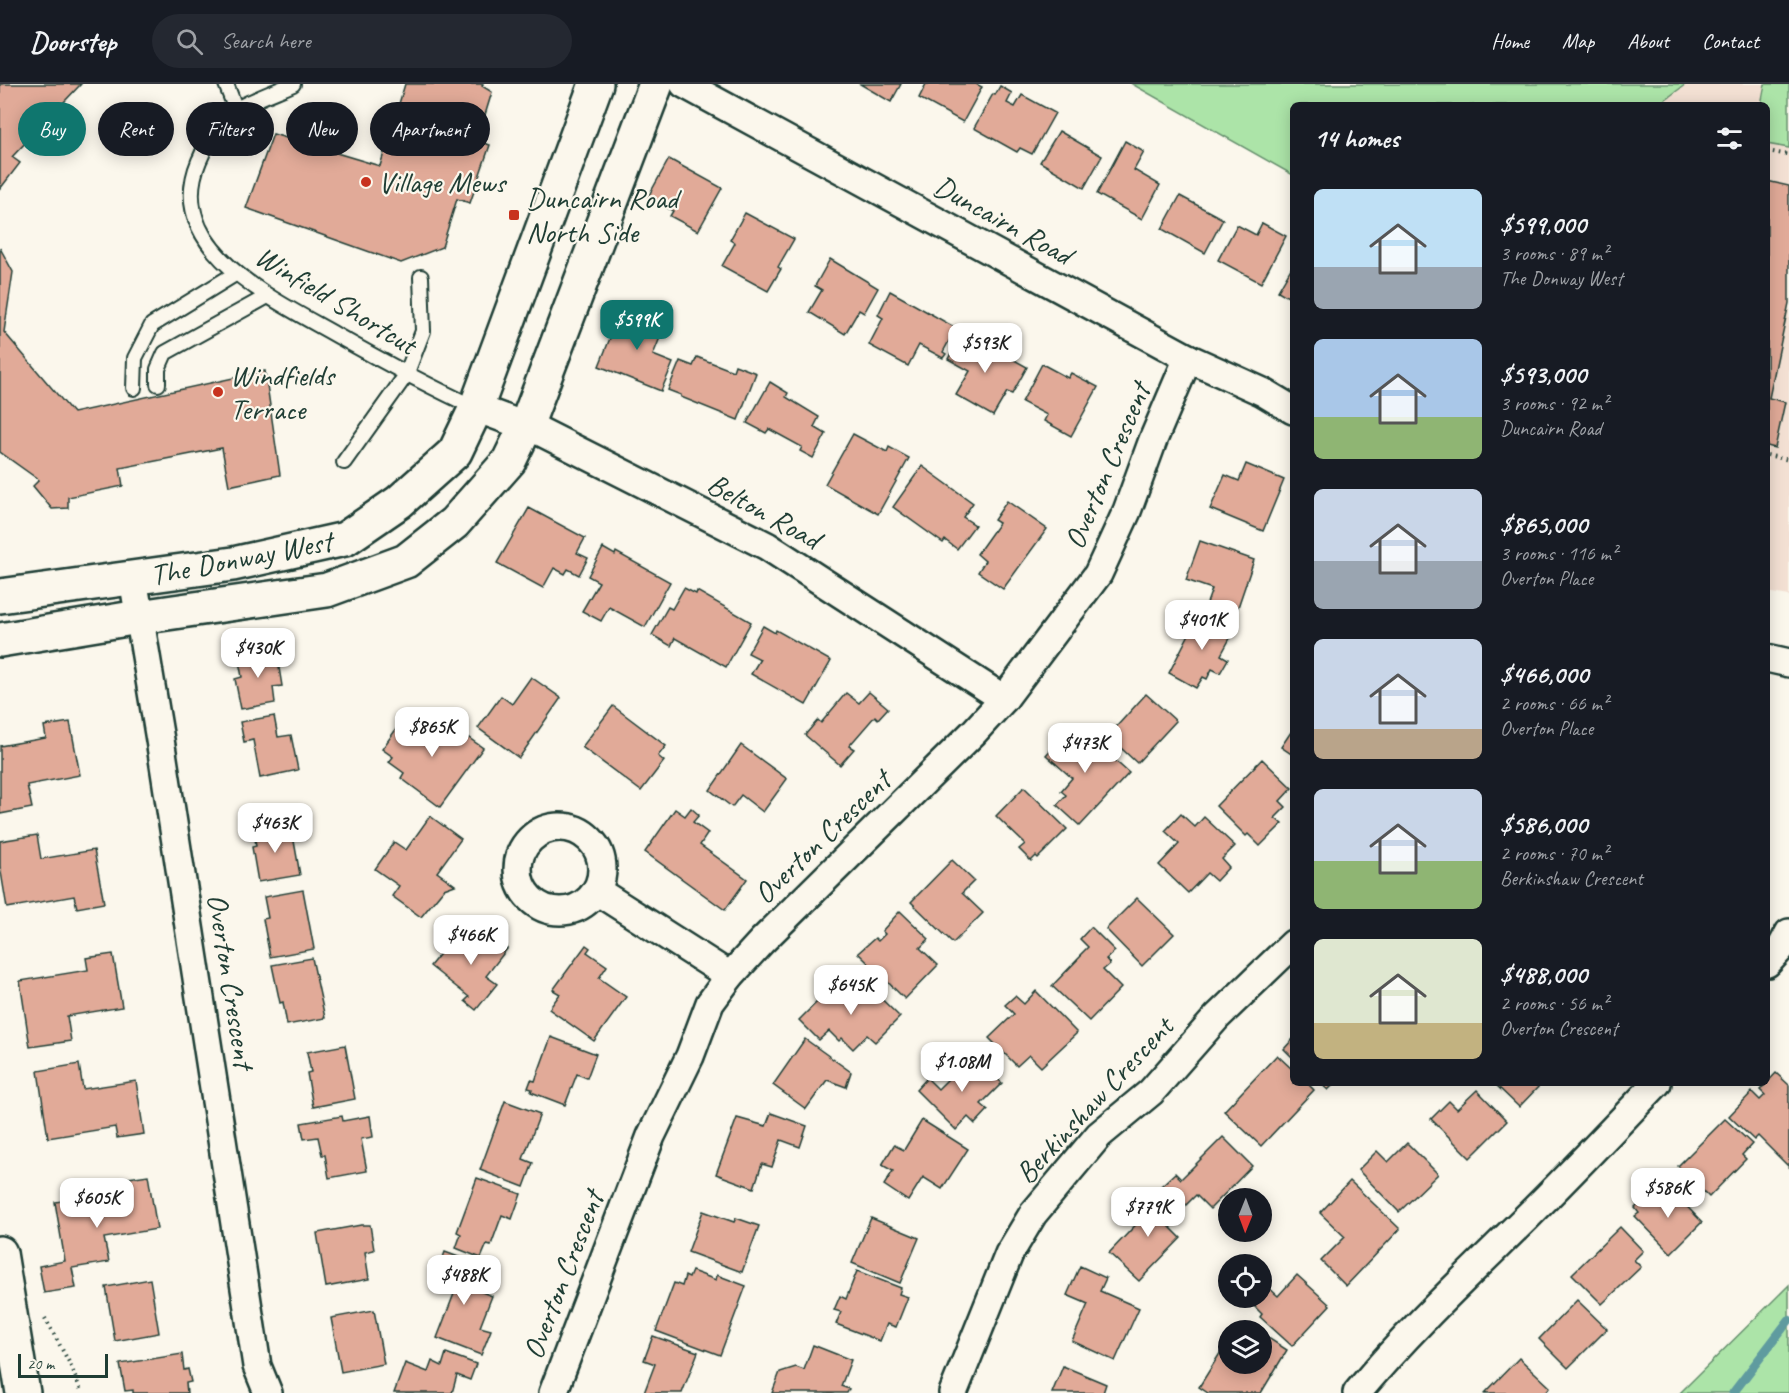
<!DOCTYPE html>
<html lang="en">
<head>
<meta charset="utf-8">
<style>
	:root { --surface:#171b24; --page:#242831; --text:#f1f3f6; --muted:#9ea1a6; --line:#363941; --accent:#0f766e }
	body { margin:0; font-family:Caveat,sans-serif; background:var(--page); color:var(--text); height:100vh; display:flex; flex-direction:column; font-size:22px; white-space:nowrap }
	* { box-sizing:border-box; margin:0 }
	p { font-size:20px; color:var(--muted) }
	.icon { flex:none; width:33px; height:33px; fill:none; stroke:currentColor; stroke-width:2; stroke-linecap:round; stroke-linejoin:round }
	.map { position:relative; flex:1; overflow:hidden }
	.side { position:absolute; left:1290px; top:18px; width:480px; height:984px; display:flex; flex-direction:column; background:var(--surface); border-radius:9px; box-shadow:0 3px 15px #0003 }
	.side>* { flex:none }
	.guide { position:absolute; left:18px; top:18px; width:570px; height:54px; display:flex; gap:12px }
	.needle { width:39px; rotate:181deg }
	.controls { position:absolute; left:1218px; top:1104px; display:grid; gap:12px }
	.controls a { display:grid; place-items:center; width:54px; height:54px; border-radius:50%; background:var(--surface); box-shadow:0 3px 15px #0003; font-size:30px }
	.scale { position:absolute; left:18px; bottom:15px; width:90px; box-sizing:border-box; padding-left:6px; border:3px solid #1f3d34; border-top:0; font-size:16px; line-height:21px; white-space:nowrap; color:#1f3d34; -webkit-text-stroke:4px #fbf7ec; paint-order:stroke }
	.price { position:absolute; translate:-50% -51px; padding:0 14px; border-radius:12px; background:#fff; color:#222; font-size:20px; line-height:39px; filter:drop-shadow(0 2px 3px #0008) }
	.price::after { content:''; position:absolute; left:50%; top:36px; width:18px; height:14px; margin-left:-9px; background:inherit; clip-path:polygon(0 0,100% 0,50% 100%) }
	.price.selected { background:var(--accent); color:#fff }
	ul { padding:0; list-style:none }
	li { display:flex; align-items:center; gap:18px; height:150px; padding:0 24px }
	li span { display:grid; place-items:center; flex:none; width:168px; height:120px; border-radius:9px; color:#555 }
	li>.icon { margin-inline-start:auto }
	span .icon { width:72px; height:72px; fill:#fffc; stroke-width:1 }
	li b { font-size:26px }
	h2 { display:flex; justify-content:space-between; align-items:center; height:72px; padding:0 24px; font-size:26px }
	.tag { padding:0 21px; border-radius:27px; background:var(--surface); box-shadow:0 3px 15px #0003; font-size:21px; line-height:54px }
	.tag.selected { background:var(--accent); color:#fff }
	header { display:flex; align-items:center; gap:36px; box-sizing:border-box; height:84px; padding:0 30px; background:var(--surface); border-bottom:2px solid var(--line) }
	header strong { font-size:28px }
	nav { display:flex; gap:33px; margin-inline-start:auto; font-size:21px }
	.search { width:420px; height:54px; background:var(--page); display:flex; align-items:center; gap:15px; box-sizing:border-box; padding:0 21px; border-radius:33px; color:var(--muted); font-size:22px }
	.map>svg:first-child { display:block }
</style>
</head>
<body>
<header>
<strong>Doorstep</strong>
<div class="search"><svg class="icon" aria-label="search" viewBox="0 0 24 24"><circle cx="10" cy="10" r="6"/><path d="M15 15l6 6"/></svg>Search here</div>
<nav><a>Home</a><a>Map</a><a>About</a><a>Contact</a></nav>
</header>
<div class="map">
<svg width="1789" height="1309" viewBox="0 0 1789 1309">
	<rect width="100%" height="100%" fill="#fbf7ec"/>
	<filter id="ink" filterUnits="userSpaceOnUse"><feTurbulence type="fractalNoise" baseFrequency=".0167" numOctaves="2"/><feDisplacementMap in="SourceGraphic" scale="12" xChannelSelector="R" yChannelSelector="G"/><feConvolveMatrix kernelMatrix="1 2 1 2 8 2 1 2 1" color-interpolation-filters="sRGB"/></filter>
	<g filter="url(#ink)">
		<polygon fill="#f3e0d3" points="1686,0 1789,0 1789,512 1767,508 1767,21 1662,21 1662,18"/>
		<g fill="#ace4a8" stroke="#66906e" stroke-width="1.5">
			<polygon points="1132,0 1686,0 1662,18 1662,21 1293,21 1293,91"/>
			<polygon points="1765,0 1789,0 1789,64 1767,60 1767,21 1761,21"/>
			<polygon points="1789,1201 1789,1309 1680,1309"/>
		</g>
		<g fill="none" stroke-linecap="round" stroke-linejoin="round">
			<polyline stroke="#5f9b9f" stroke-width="9" points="1733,1309 1789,1236"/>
		</g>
		<g fill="#e1aa98" stroke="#1f3d34" stroke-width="1.5">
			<polygon points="0,0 81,0 12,73 20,79 0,105"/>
			<polygon points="405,0 483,0 482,2 492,8 477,57 490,61 470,119 457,115 442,163 401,179 246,124 273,50 380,82"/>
			<polygon points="860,0 901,0 891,18"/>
			<polygon points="926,0 976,0 982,3 963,38 919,14"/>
			<polygon points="1000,2 1012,9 1007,19 1015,23 1022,11 1055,29 1032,70 1020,64 1017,68 974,44 993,10 995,11"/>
			<polygon points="1059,47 1102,72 1084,104 1040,78"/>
			<polygon points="1125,57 1144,68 1134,86 1160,101 1142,135 1097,110"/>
			<polygon points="669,75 722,104 698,147 670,132 673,127 648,113"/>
			<polygon points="1767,97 1789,102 1789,219 1769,314 1785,318 1775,364 1767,362"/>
			<polygon points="1180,112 1223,135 1205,169 1162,145"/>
			<polygon points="745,129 794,155 778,183 781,185 768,207 722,182 735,159 730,156"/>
			<polygon points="1262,139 1286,152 1261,199 1218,176 1237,141 1256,151"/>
			<polygon points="0,164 13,188 4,248 73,329 265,287 280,391 229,402 222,364 120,384 123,402 68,413 68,424 52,425 33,402 39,396 0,368"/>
			<polygon points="830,175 878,204 864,229 859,226 845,250 809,228 822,206 815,202"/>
			<polygon points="1293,181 1293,216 1278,207"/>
			<polygon points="890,207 956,244 943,268 946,270 943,274 919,261 908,282 869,261 883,234 878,231"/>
			<polygon points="622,224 665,241 653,271 673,279 661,307 599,282"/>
			<polygon points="963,248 1027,283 1012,310 1007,308 993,332 956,311 970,287 948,275"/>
			<polygon points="697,273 733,287 735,281 756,289 738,336 681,313 681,311 668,306 680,277 693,282"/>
			<polygon points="1042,280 1068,294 1071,289 1098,303 1071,352 1044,337 1047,331 1022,318"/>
			<polygon points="770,298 788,309 786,313 819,333 814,343 826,350 813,374 800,367 802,363 769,345 766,349 747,339"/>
			<polygon points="853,350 887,368 889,363 909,374 878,430 825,400"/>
			<polygon points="1246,380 1284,396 1263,447 1210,425 1225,391 1239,397"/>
			<polygon points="922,382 973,419 963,433 975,441 957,465 945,456 943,459 893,423"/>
			<polygon points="1007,417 1047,445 1003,505 978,488 985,477 977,470 999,439 994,436"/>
			<polygon points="529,424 585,454 577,469 588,474 579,491 568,485 565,490 554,484 543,504 497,479"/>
			<polygon points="1200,457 1254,476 1236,529 1207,519 1212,505 1186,496"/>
			<polygon points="603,464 615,471 616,468 670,498 645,543 609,523 601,537 582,527 599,498 588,492"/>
			<polygon points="684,504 696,510 697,507 751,538 726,583 675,554 671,562 652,551 668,523 672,525"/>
			<polygon points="1200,529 1234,547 1221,571 1228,575 1220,589 1212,585 1207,595 1203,593 1196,604 1169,589"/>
			<polygon points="763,542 775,549 776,546 831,577 806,621 751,590 760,575 748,569"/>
			<polygon points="276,565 282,602 273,603 275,619 241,625 235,595 242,593 238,572"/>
			<polygon points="531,593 561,614 519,674 478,644 501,612 512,620"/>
			<polygon points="869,608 888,624 878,635 875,632 849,662 854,665 840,681 805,651 818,636 821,639 846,609 859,619"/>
			<polygon points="1146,610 1176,637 1137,679 1108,652"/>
			<polygon points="613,622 666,662 658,672 664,677 641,707 582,663"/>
			<polygon points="274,632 278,653 291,651 298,686 260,694 253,656 244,658 240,638"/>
			<polygon points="425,632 445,646 449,640 483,664 440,723 401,694 404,689 389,678 393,673 382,665 399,641 412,650"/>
			<polygon points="70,638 80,691 27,701 32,724 0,730 0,662 46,654 44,642"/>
			<polygon points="1074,640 1129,689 1080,742 1057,721 1066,711 1061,707 1072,694 1046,671"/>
			<polygon points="1293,645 1293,671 1281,663"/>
			<polygon points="741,661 787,695 763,728 741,711 732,723 710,706"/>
			<polygon points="1262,675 1292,704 1280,717 1286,723 1275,734 1282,740 1260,762 1248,750 1246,752 1216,722"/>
			<polygon points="1024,703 1067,745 1038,774 1036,772 1031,777 1019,765 1025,760 996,732"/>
			<polygon points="691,724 699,731 693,738 708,749 700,761 747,795 725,826 645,768 675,725 685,732"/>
			<polygon points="1181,730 1195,743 1204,733 1235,762 1222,775 1229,783 1216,797 1207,789 1188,809 1159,781 1179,760 1165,747"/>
			<polygon points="430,732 461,755 437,788 455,801 444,805 421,833 392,812 399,802 375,785 394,758 406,766"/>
			<polygon points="291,740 300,791 258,798 252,763 256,762 254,747"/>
			<polygon points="37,751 41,775 94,766 104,819 77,824 74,812 7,824 0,782 0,757"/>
			<polygon points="952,776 974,797 962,809 983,829 953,859 911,818"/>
			<polygon points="303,806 314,865 270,873 263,835 268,834 264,813"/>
			<polygon points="1137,814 1174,850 1142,882 1106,845"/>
			<polygon points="900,827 929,855 920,864 938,881 905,915 858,869 875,854 878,857 885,850 882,847"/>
			<polygon points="478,842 507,865 486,892 497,900 476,926 465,917 469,913 430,882 448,860 458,868"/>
			<polygon points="1091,843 1115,867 1106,875 1110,880 1103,886 1121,904 1089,937 1052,902 1081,872 1080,871 1088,863 1080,855"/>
			<polygon points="586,861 590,864 587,868 607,882 599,894 626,913 594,957 549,925 560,910 553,906"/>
			<polygon points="113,870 122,923 67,932 71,957 30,963 20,897 88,886 86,874"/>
			<polygon points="312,874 325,934 287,941 283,918 280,919 272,881"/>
			<polygon points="863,897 900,933 875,958 867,951 853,965 842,954 839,957 829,947 819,956 799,936 830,905 843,918"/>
			<polygon points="1036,907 1077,949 1041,983 1029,971 1017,982 989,954 1014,930 1005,921 1015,912 1024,920"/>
			<polygon points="551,953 596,970 587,994 577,990 565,1021 531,1008 532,1005 528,1004 531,996 535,997"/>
			<polygon points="805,955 851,988 846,1003 827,996 806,1025 773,1001"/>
			<polygon points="1293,955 1293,974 1284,965"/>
			<polygon points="345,961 355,1015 313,1023 307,989 311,988 307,968"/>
			<polygon points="972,971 1002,999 981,1020 988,1026 975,1040 968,1033 956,1046 916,1006 927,994 938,1005"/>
			<polygon points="1277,971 1293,986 1293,999 1307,999 1314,1006 1261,1062 1224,1027"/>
			<polygon points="79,980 83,1005 136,997 144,1050 117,1054 115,1043 48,1054 38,987"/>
			<polygon points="1776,989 1789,1001 1789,1083 1758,1052 1754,1056 1729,1032 1752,1008 1760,1016 1765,1011 1760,1006"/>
			<polygon points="1320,999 1335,999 1328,1006"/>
			<polygon points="1494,999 1542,999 1519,1023"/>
			<polygon points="1477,1006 1507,1037 1470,1074 1431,1035 1449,1017 1457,1025"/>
			<polygon points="505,1017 540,1030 523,1075 533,1079 524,1103 480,1086"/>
			<polygon points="771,1029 807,1042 800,1063 781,1056 772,1083 762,1080 754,1104 716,1090 737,1034 766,1042"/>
			<polygon points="342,1032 343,1037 370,1032 373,1053 361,1055 367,1087 329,1094 325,1071 322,1071 318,1053 304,1055 301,1039"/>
			<polygon points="1725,1035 1752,1060 1742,1071 1746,1075 1709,1113 1678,1082"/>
			<polygon points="922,1036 968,1065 942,1105 923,1093 908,1117 884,1101 893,1087 882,1081 894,1061 904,1066"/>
			<polygon points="1223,1053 1252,1082 1210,1125 1196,1111 1183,1124 1161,1102 1175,1089 1181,1095"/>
			<polygon points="1407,1059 1438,1090 1399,1128 1358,1086 1377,1067 1388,1078"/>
			<polygon points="148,1091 157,1145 104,1154 109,1178 72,1184 76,1204 44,1209 39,1182 65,1177 55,1118 124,1107 122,1095"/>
			<polygon points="477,1094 521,1110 512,1135 502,1131 491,1161 487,1160 481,1174 456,1164 461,1150 457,1148"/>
			<polygon points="1350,1097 1400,1145 1346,1202 1321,1177 1345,1153 1320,1129"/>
			<polygon points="1666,1101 1702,1138 1671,1169 1635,1132 1639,1129 1635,1124 1642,1117 1646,1121"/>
			<polygon points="1159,1105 1180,1127 1167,1140 1181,1154 1139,1197 1109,1169 1149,1127 1143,1121"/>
			<polygon points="703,1127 734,1138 736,1134 759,1142 742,1188 688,1168"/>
			<polygon points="871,1134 919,1154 900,1199 852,1179"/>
			<polygon points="361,1141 370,1141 374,1166 365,1168 369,1195 326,1203 317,1149"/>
			<polygon points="1620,1143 1643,1167 1634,1176 1641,1183 1602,1220 1572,1190"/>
			<polygon points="445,1168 480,1181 472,1204 492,1212 480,1243 491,1246 481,1271 437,1254 457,1202 435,1195"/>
			<polygon points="1080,1182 1106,1194 1100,1207 1139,1224 1115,1277 1072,1257 1088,1220 1067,1211"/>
			<polygon points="692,1187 716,1196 717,1191 746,1202 720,1271 656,1247 674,1199 682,1202 685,1192 689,1194"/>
			<polygon points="857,1187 901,1204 899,1210 908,1213 896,1243 887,1240 880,1257 836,1240 841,1228 834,1226 840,1212 846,1215"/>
			<polygon points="1297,1191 1330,1221 1292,1262 1260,1233 1262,1230 1254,1222 1270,1205 1278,1212"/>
			<polygon points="150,1195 159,1249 115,1257 106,1203"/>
			<polygon points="1577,1216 1607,1245 1568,1284 1539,1255"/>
			<polygon points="374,1226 384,1280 341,1288 331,1234"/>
			<polygon points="1262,1250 1287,1266 1261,1309 1208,1309 1199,1303 1222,1266 1228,1270 1228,1280 1262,1280"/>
			<polygon points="653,1252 698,1268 682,1309 644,1309 655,1280 644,1276"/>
			<polygon points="813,1261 851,1276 841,1302 849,1305 847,1309 772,1309 780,1288 796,1283 804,1286"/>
			<polygon points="446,1269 476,1280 470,1296 457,1291 452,1309 394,1309 405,1279 428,1288 432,1277 442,1282"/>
			<polygon points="182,1270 184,1286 188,1285 191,1298 186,1299 187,1309 133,1309 133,1306 125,1307 120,1280"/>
			<polygon points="1519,1274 1550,1303 1545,1309 1485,1309"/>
			<polygon points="1063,1282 1106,1300 1103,1309 1052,1309"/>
		</g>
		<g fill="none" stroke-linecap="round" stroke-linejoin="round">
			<defs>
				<g id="service">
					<polyline points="226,0 236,26"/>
					<path d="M293,0C270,10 243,19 223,34C211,44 206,63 199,77C162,165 275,216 336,251C382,277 428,302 476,324"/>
					<polyline points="158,300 158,285 165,269 268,212"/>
					<polyline points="134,304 135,274 152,241 235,190"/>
					<polyline points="344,378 406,291 423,247 421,193"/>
				</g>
				<g id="minor">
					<polyline points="684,0 1188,274 1263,308 1293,326"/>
					<polyline points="476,324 541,348 767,462 1004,615"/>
					<polyline points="133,494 162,668 257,1282 268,1309"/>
					<polyline points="1767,574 1789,579"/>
					<circle cx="560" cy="785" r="42"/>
					<polyline points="597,807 730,892"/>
					<polyline points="1767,879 1781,864 1789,849"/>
					<polyline points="553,1309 651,1052 690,972 710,919 730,892 762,857 974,648 1004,615 1098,490 1127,427 1153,356 1188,274"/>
					<polyline points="953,1309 1009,1170 1033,1130 1099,1051 1151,1008 1217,933 1293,860"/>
					<path d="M1357,1309C1409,1246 1468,1191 1526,1134C1571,1090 1614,1044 1657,999"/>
				</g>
				<g id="tertiary">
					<polyline points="0,512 233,480 345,455 399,418 455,368 476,324 596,0"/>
					<polyline points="0,556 139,533 327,506 406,477 454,439 509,377 526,342 656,0"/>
				</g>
				<polyline id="secondary" points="0,1169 23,1309"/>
			</defs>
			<use href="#service" stroke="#1f3d34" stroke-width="18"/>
			<use href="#minor" stroke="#1f3d34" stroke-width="32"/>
			<use href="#tertiary" stroke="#1f3d34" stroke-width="38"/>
			<use href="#secondary" stroke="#1f3d34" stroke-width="38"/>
			<g stroke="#1f3d34" stroke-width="4" stroke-dasharray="1.5 4.5" stroke-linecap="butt">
				<polyline points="1767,67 1789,71"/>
				<polyline points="1767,371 1789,376"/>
				<polyline points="45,1234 69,1278 82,1309"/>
			</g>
			<use href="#service" stroke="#fbf7ec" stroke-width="14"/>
			<use href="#minor" stroke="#fbf7ec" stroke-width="27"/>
			<use href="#tertiary" stroke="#fbf7ec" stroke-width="33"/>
			<use href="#secondary" stroke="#fbf7ec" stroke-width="33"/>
		</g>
	</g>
	<g fill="#c8321e" stroke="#fbf7ec" stroke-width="2">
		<circle cx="366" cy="98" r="6"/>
		<rect x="508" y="125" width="12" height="12" rx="3"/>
		<circle cx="218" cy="308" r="6"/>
	</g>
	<g text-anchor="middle" stroke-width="4.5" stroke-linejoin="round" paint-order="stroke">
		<g font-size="30" fill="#1f3d34" stroke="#fbf7ec" text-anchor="start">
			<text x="378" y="108">Village Mews</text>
			<text x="526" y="124">Duncairn Road<tspan x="526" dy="34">North Side</tspan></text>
			<text x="230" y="301">Windfields<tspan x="230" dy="34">Terrace</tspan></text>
		</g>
		<g font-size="30" fill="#1f3d34" stroke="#fbf7ec">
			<text transform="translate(1003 136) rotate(29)" y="10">Duncairn Road</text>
			<text transform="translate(336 216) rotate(31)" y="10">Winfield Shortcut</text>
			<text transform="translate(1107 382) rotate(-67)" y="10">Overton Crescent</text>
			<text transform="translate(764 427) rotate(29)" y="10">Belton Road</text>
			<text transform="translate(241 474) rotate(-11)" y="10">The Donway West</text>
			<text transform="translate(822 753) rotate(-44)" y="10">Overton Crescent</text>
			<text transform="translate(231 897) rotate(81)" y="10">Overton Crescent</text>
			<text transform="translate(1094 1016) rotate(-47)" y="10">Berkinshaw Crescent</text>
			<text transform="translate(563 1191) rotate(-69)" y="10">Overton Crescent</text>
		</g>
	</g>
</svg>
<div class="controls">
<a><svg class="needle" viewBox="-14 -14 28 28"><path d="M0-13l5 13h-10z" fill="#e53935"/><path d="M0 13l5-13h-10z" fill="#9ea1a6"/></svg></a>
<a><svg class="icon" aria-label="locate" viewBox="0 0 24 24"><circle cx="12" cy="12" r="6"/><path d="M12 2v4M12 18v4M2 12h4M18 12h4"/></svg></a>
<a><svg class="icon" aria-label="layers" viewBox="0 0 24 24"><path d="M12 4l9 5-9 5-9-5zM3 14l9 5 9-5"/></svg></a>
</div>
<div class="scale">20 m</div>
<b class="price selected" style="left:637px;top:267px">$599K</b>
<b class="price" style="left:985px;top:290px">$593K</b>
<b class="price" style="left:1202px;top:567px">$401K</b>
<b class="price" style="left:258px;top:595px">$430K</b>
<b class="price" style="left:432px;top:674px">$865K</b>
<b class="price" style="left:1085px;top:690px">$473K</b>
<b class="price" style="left:275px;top:770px">$463K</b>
<b class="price" style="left:471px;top:882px">$466K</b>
<b class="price" style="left:851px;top:932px">$645K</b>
<b class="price" style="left:962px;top:1009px">$1.08M</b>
<b class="price" style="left:1668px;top:1135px">$586K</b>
<b class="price" style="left:97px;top:1145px">$605K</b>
<b class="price" style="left:1148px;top:1154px">$779K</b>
<b class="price" style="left:464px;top:1222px">$488K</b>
<div class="guide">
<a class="tag selected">Buy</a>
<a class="tag">Rent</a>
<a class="tag">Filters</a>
<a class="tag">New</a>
<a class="tag">Apartment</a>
</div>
<section class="side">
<h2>14 homes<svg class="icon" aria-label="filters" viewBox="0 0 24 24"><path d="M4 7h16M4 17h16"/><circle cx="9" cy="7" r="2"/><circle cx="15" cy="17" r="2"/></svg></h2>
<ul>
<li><span style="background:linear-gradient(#bfe0f5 65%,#9aa5b1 0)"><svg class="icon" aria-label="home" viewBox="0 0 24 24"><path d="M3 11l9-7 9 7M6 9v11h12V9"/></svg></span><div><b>$599,000</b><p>3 rooms · 89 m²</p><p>The Donway West</p></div></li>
<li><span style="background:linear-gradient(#a9c7e8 65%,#8fb573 0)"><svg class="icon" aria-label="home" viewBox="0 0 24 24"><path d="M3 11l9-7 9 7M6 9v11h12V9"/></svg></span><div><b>$593,000</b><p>3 rooms · 92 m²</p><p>Duncairn Road</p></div></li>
<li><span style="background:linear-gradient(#c9d6e8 60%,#9aa5b1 0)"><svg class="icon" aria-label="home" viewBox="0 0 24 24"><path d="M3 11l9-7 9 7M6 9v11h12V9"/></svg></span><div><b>$865,000</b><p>3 rooms · 116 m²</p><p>Overton Place</p></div></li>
<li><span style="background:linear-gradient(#c9d6e8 75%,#b9a48a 0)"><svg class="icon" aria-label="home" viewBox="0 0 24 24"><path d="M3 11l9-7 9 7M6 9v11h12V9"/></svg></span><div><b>$466,000</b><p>2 rooms · 66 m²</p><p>Overton Place</p></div></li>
<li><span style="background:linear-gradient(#c9d6e8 60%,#8fb573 0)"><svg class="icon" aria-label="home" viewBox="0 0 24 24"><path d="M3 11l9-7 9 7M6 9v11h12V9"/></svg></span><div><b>$586,000</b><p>2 rooms · 70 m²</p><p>Berkinshaw Crescent</p></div></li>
<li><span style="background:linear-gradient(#dfe7d0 70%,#c2b280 0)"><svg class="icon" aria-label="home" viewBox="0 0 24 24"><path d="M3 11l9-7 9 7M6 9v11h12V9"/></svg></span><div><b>$488,000</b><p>2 rooms · 56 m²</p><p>Overton Crescent</p></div></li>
</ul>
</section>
</div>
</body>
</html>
